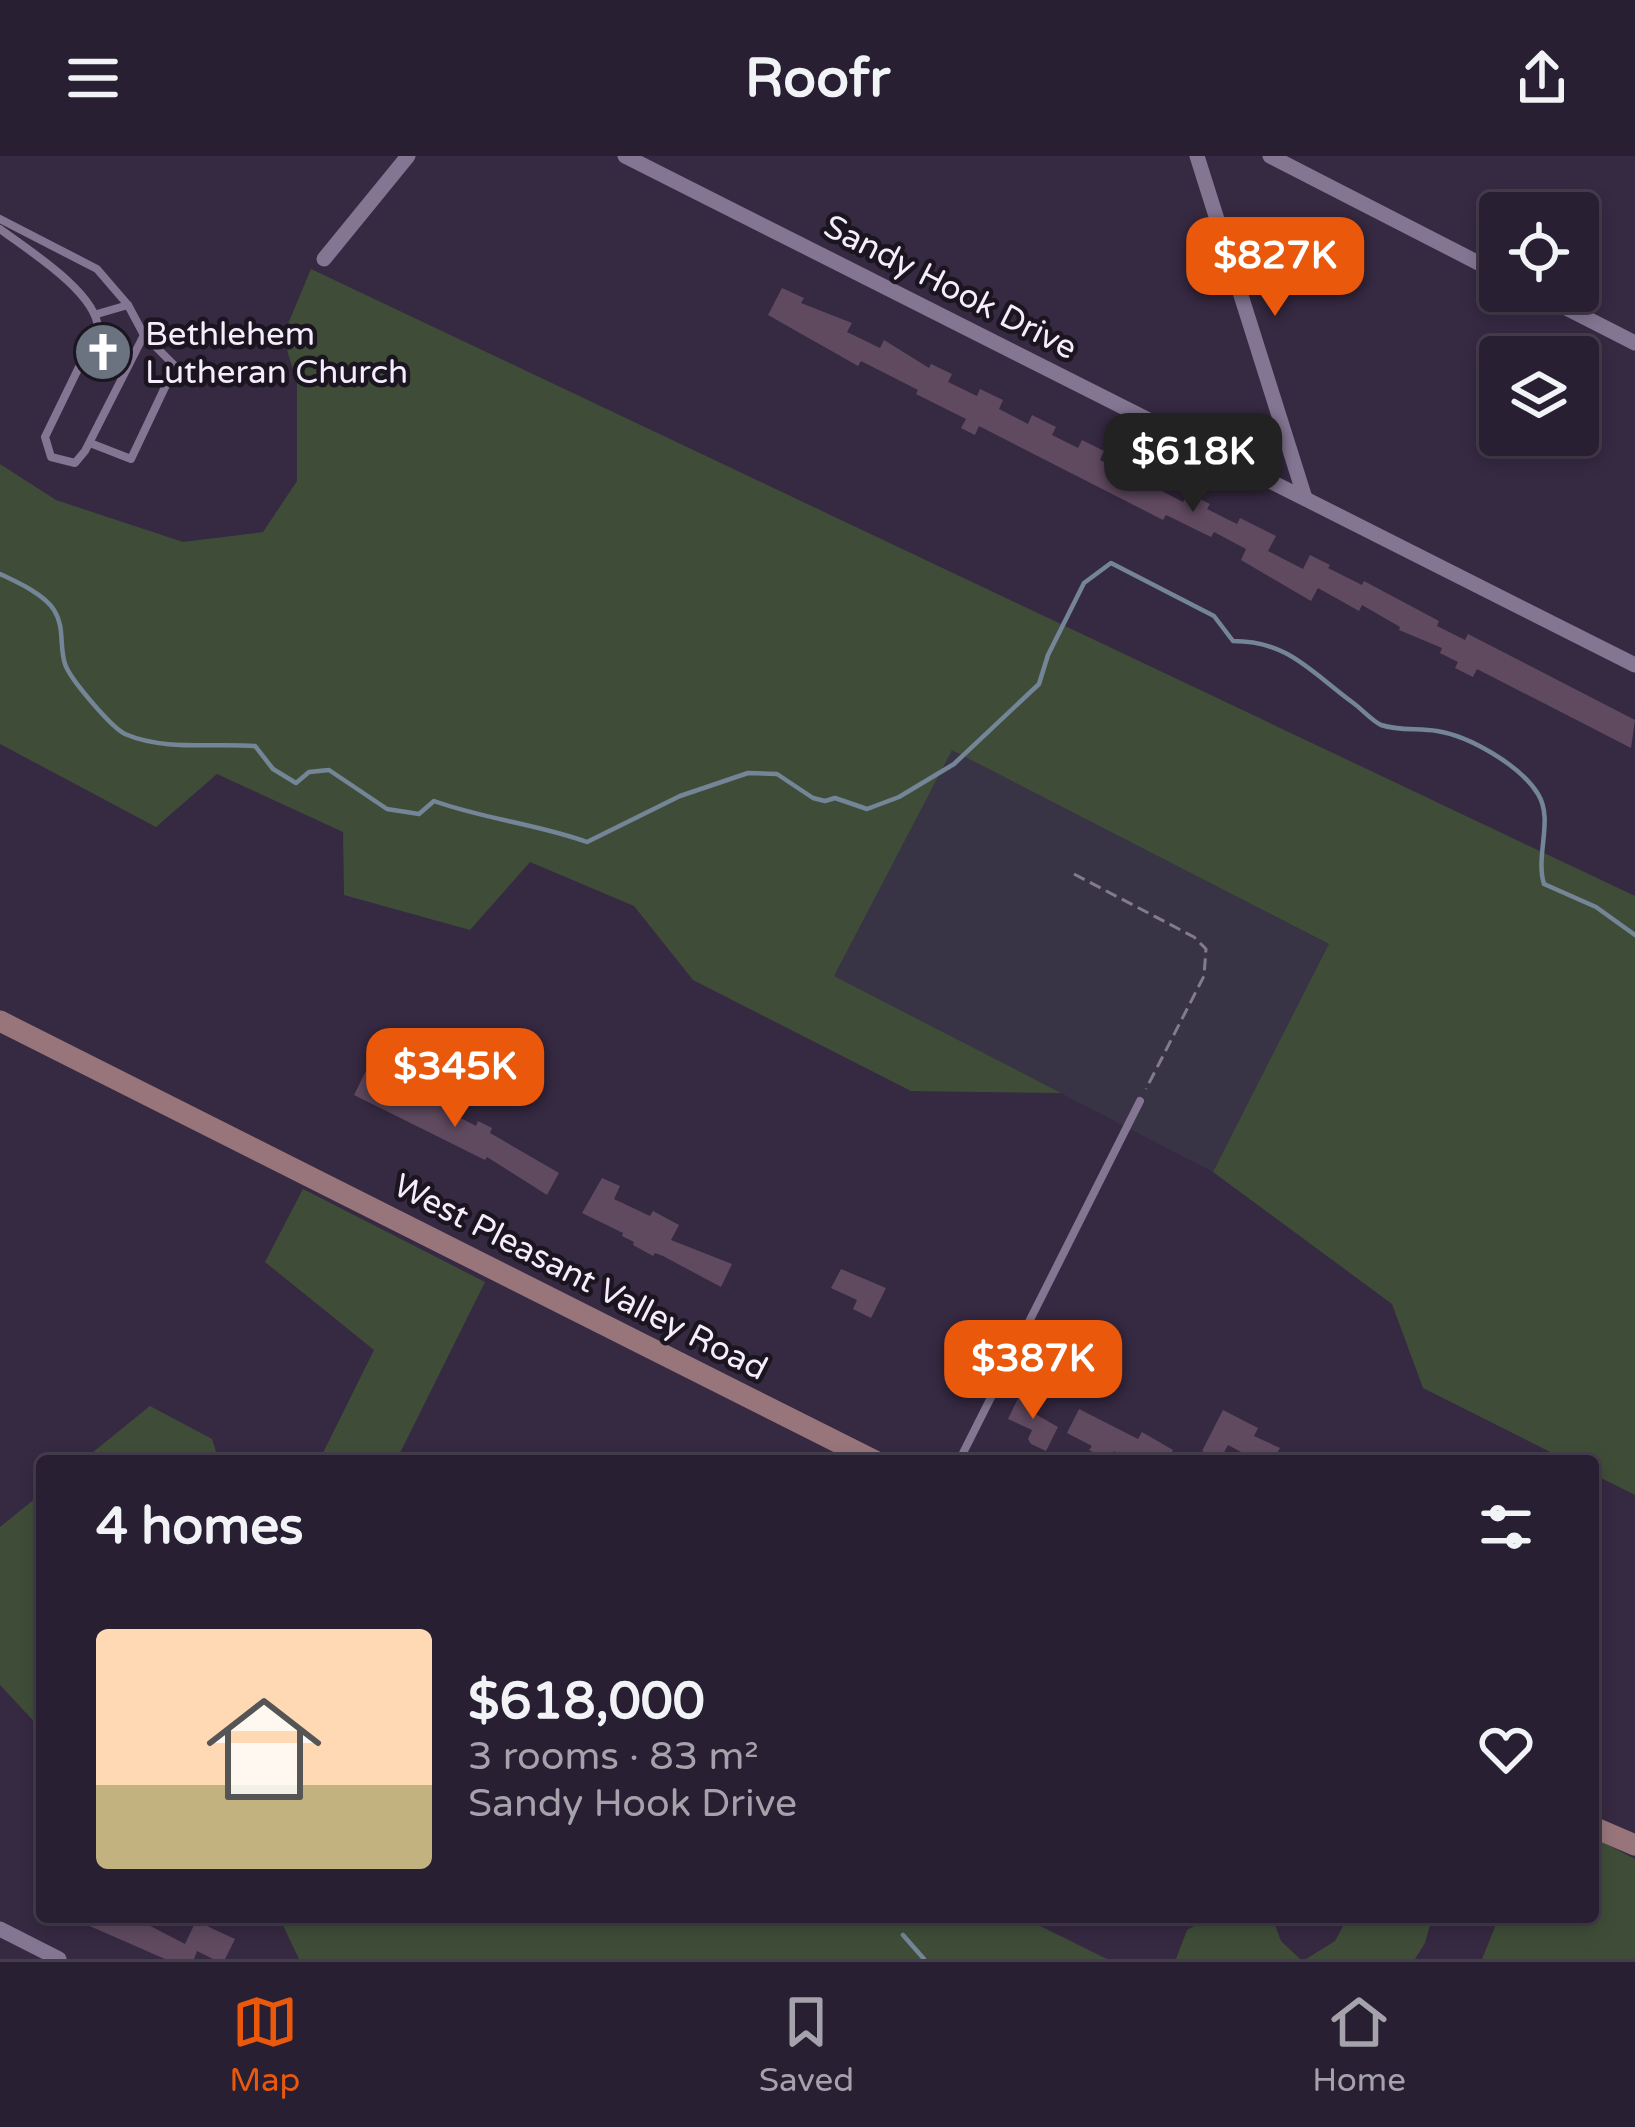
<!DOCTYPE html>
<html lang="en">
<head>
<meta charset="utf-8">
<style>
	:root { --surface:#281f32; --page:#30273a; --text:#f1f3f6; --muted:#a5a2ac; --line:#443d4d; --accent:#ea580c }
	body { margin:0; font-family:"Varela Round",sans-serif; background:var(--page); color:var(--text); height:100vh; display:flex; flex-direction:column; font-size:45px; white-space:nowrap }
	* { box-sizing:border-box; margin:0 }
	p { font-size:39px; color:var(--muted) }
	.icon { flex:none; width:66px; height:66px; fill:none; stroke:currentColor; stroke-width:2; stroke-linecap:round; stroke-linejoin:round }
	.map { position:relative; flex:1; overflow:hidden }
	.sheet { position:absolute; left:36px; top:1299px; width:1563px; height:468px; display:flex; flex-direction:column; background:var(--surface); border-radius:12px; box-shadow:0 6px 18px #0003,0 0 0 3px var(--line) }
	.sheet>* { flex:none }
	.fabs { position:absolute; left:1479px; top:36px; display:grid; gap:24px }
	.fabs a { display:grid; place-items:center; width:120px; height:120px; border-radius:12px; background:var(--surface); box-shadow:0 6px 18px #0003,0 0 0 3px var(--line); font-size:60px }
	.price { position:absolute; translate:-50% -102px; padding:0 27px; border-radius:24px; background:var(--accent); color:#fff; font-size:39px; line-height:78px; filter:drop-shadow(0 3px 6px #0008) }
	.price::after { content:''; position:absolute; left:50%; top:72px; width:36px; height:27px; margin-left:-18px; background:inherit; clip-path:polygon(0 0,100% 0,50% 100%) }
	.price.selected { background:#222; color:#fff }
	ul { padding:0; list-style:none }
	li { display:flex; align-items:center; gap:36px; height:300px; padding:0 60px }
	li+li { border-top:3px solid var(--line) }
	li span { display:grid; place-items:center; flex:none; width:336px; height:240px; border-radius:12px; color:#555 }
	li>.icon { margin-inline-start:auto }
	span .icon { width:144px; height:144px; fill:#fffc; stroke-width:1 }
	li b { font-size:51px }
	h2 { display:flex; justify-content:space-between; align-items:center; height:144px; padding:0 60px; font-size:51px }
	header { display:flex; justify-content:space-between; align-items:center; height:156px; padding:0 60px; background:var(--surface); font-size:54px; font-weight:700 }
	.tabs { display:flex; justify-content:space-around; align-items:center; height:168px; border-top:3px solid var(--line); background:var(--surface); font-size:33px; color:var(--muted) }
	.tabs a { display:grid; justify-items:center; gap:6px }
	.tabs .selected { color:var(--accent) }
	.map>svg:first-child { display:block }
</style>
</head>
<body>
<header><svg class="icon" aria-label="menu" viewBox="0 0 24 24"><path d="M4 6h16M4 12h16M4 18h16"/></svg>Roofr<svg class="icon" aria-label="share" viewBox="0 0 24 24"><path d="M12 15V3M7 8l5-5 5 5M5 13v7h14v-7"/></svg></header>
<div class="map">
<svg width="1635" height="1803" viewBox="0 0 1635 1803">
	<rect width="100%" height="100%" fill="#362942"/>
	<polygon fill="#393445" points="951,593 1330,789 1213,1016 834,820"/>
	<g fill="#3f4d38">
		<polygon points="311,113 1635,740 1635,1339 1593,1318 1593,1305 1568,1305 1423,1232 1392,1148 1213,1016 1329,788 952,594 834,820 1061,937 911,935 693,824 634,750 530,706 470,774 344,739 343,676 217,618 156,671 0,588 0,308 56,344 183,386 263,376 297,325 297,228 283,180"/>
		<polygon points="303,1033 485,1126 396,1305 319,1305 374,1194 265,1106"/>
		<polygon points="150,1250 212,1283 219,1305 82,1305"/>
		<polygon points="42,1337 42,1574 0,1529 0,1371"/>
		<polygon points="1593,1681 1635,1703 1635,1803 1482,1803 1499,1761 1593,1761"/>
		<polygon points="279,1761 1022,1761 1107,1803 299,1803"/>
		<polygon points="1210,1761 1272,1761 1281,1785 1300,1803 1176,1803 1187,1774"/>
		<polygon points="1348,1761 1432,1761 1425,1787 1415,1803 1306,1803 1335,1785"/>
	</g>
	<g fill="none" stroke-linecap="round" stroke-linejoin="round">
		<g stroke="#738596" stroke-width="4.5">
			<path d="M0,418C17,426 44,438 54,454C65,471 59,489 65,508C70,523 111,571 125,578C164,595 213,587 255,590L273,613L296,627L309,616L329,614L387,653L419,658L434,645C484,663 537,668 587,686L680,640L748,617L777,618L813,642L825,645L835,642L867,653L899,641L954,608L1039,528L1048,499L1084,427L1111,407L1214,460L1233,485C1288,485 1310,515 1352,546C1362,553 1371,564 1381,569C1399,575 1419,572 1437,575C1469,580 1520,609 1538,638C1554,664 1535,699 1544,728L1596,751L1635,779"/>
			<polyline points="903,1779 924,1803"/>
		</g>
	</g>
	<g fill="#604a60">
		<polygon points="782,132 804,142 801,147 852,167 847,176 880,192 884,184 929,212 931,208 952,218 948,226 977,240 980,233 1003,244 999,253 1028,268 1032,259 1056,271 1052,279 1078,292 1082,284 1104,295 1100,304 1129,319 1134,309 1156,321 1152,330 1183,346 1188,337 1210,348 1207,353 1237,368 1240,362 1276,380 1268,395 1303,413 1310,399 1330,409 1328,412 1362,429 1364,425 1439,465 1437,470 1465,484 1468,478 1635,564 1631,592 1477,513 1473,521 1455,512 1458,506 1440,497 1442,492 1399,474 1400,471 1362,449 1359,455 1318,432 1311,445 1241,404 1246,393 1214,376 1211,381 1166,359 1163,364 979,270 975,279 961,272 966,263 916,238 918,234 861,205 858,210 768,159"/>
		<polygon points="366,915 433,950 437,941 453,948 449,956 476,970 478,965 492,972 490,977 559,1017 547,1039 487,1001 485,1004 354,939"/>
		<polygon points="602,1022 620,1030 614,1043 650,1060 653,1055 679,1069 671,1084 732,1108 721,1131 663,1100 655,1097 653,1100 633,1089 634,1086 622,1080 623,1077 582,1057"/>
		<polygon points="841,1113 886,1132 871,1162 853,1153 857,1144 831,1132"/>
		<polygon points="1021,1236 1036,1244 1030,1255 1058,1271 1046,1295 1031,1288 1028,1283 1032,1274 1008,1263"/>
		<polygon points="1079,1253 1138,1283 1142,1276 1173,1294 1167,1305 1130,1305 1114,1295 1109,1304 1089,1294 1092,1290 1067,1277"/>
		<polygon points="1223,1254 1258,1272 1254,1280 1280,1292 1273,1305 1258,1305 1228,1289 1220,1304 1202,1295"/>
		<polygon points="69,1761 133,1761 185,1788 196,1765 235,1783 225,1803 213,1803 197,1795 194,1803 165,1803"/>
	</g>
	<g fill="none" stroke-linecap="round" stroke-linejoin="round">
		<polyline stroke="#847a8f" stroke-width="3" stroke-dasharray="12 6" stroke-linecap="butt" points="1074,718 1194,781 1206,793 1204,820 1146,933"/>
		<g stroke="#847693" stroke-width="8">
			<polyline points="0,63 97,113 128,149 144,179 175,210 131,303 90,287"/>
			<path d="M0,73C28,94 96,136 98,172L45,281L51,301L75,307L85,295L144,179"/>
			<polyline points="97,158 128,149"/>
			<polyline points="959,1305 1140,945"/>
		</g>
		<g stroke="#847693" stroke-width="15">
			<polyline points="625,0 1635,509"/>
			<polyline points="1197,0 1305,342"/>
			<polyline points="1270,0 1500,118"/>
			<polyline points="324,103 408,0"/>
			<polyline points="1533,135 1635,187"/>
			<polyline points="0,1773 59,1803"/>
		</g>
		<g stroke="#97757b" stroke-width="21">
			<polyline points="0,865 875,1305"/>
			<polyline points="1593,1671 1635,1689"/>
		</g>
	</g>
	<defs>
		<symbol id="church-disc" viewBox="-11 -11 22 22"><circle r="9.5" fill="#6b7280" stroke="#1b1520"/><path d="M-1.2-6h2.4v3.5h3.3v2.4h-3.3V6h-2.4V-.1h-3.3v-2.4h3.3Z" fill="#fff"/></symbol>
	</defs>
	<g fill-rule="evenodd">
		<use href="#church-disc" x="70" y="163" width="66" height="66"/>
	</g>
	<g text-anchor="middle" stroke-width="9" stroke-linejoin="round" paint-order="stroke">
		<g font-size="33" fill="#f5edfe" stroke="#1b1520">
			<text transform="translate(951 130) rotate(27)" y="12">Sandy Hook Drive</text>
			<text transform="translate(581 1120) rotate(27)" y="12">West Pleasant Valley Road</text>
		</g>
		<g font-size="33" fill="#f5edfe" stroke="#1b1520" text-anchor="start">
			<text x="145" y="189">Bethlehem<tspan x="145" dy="38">Lutheran Church</tspan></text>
		</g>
	</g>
</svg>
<div class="fabs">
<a><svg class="icon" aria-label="locate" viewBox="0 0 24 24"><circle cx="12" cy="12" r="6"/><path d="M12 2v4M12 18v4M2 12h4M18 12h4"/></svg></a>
<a><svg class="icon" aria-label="layers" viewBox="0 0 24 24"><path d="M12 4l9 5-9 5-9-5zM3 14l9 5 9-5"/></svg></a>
</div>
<b class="price" style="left:1275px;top:163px">$827K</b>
<b class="price selected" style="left:1193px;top:359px">$618K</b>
<b class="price" style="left:455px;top:974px">$345K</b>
<b class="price" style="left:1033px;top:1266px">$387K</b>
<section class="sheet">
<h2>4 homes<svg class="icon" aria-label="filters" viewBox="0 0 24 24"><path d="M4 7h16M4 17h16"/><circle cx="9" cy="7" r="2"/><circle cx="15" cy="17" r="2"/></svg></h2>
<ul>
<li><span style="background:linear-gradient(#ffd9b3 65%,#c2b280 0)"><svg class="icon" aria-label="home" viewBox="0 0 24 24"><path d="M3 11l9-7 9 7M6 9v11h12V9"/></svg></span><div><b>$618,000</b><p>3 rooms · 83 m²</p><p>Sandy Hook Drive</p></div><svg class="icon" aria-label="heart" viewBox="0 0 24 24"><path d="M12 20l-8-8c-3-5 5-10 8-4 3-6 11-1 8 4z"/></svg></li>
</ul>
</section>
</div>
<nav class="tabs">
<a class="selected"><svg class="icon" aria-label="map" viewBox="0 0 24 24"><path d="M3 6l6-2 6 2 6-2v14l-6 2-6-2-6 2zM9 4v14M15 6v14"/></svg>Map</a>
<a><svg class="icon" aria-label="saved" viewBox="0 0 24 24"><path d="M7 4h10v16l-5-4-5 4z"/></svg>Saved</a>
<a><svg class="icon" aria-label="home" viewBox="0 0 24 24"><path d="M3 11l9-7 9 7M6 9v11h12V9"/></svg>Home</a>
</nav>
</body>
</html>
